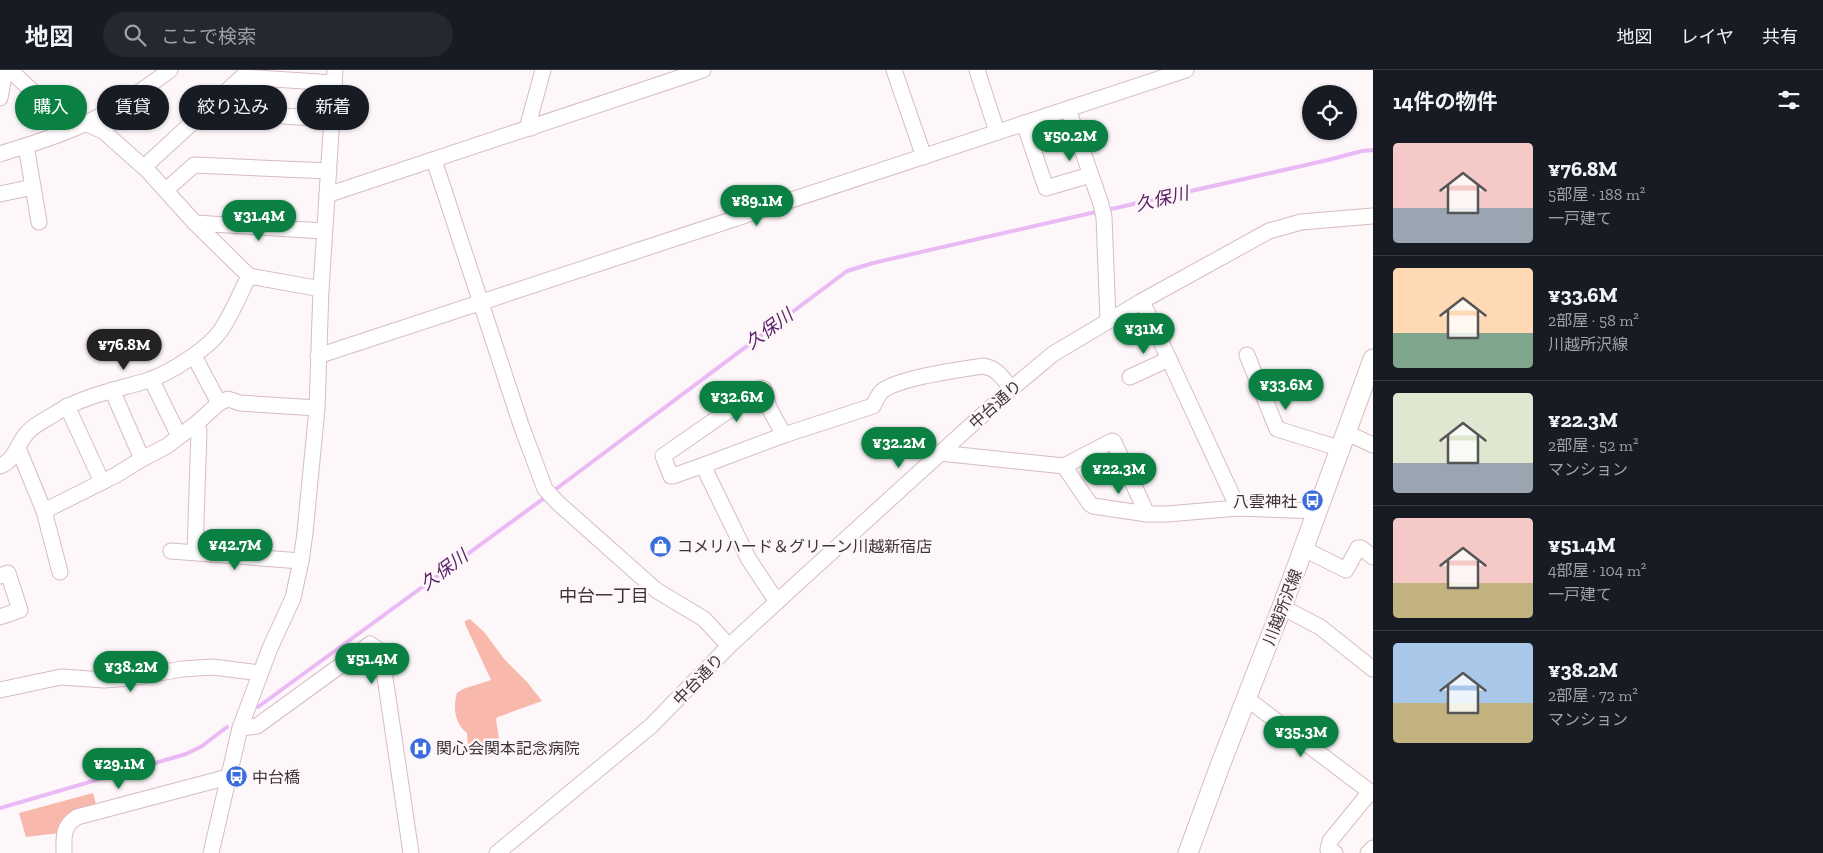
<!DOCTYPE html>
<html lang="ja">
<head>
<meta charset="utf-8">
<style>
	:root { --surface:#171b24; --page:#242831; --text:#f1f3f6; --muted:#9ea1a6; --line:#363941; --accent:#0b8043 }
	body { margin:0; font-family:"Zilla Slab","Noto Sans JP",serif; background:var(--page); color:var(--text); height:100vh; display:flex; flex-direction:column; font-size:19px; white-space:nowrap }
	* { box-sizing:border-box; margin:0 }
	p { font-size:16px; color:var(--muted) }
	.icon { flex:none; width:28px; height:28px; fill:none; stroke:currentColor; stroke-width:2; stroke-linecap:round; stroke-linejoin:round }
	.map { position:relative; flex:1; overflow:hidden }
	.side { display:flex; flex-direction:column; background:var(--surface); width:450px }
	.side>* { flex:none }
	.top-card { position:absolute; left:15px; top:15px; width:475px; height:45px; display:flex; gap:10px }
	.tools { position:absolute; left:1302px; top:15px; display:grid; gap:10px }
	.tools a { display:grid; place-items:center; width:55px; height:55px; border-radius:50%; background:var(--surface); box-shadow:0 1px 4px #0004; font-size:25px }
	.price { position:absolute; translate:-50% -42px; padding:0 11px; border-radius:18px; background:var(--accent); color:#fff; font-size:16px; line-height:32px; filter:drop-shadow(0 1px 2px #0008) }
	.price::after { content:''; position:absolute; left:50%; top:30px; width:15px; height:11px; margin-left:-8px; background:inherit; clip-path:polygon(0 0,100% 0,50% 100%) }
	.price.active { background:#222; color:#fff }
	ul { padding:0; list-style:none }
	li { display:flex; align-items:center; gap:15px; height:125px; padding:0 20px }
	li+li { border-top:1px solid var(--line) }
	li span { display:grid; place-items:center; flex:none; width:140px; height:100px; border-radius:5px; color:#555 }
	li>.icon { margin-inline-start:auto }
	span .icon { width:60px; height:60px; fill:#fffc; stroke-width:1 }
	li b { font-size:21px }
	h2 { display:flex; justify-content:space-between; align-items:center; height:60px; padding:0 20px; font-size:21px }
	.tag { padding:0 18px; border-radius:22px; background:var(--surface); box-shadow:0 1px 4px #0004; font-size:18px; line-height:45px }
	.tag.active { background:var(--accent); color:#fff }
	header { display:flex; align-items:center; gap:30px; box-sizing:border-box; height:70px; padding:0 25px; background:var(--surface); border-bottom:1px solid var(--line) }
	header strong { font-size:24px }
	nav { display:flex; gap:28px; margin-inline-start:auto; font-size:18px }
	.search { width:350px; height:45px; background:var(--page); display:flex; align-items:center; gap:12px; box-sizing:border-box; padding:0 18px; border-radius:28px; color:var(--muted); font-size:19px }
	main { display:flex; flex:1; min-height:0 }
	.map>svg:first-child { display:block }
</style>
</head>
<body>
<header>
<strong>地図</strong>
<div class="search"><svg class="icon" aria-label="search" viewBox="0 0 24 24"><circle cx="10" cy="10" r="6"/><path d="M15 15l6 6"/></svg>ここで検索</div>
<nav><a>地図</a><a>レイヤ</a><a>共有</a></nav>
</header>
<main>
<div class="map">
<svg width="1373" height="783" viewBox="0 0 1373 783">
	<rect width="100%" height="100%" fill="#fdf7f9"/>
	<g fill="#f8b9ac">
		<path d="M470,549L484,562L505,590L527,612L542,631L498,647L496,649L501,682C495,688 483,688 477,684L476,676H468L467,663C454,653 453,637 457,623L463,619L491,610L465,554V551Z"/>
		<polygon points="93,723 96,734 77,740 59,763 26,767 19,743"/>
	</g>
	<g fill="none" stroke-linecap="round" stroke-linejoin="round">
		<g stroke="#eabaf7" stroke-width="4">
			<polyline points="1107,140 1328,90 1362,81 1373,80"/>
			<polyline points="552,422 847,201 873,193 1100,141"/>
			<polyline points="258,637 547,426"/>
			<polyline points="0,738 186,684 202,676 227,657"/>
		</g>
		<defs>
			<g id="minor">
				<polyline points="10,0 50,38 103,61 148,101 195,153 249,206 321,219"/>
				<polyline points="894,0 924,87"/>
				<polyline points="977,0 997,62"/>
				<polyline points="0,28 5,0"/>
				<polyline points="212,35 218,42 332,49"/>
				<polyline points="1068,39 1101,134 1104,147 1108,250"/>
				<polyline points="1024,53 1046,118 1090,105"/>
				<polyline points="531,58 529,51 543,0"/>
				<polyline points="26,76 39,152"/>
				<path d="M0,84C28,75 57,67 84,54C112,41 146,18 170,0"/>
				<polyline points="434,90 521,355 545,419 558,433 656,520 704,549 729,576"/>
				<polyline points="144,97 242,7 334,13"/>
				<polyline points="166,120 194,95 329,101"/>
				<polyline points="0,124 33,117"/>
				<polyline points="327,125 703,0"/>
				<polyline points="195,153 324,161"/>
				<polyline points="1142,231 1238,438"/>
				<polyline points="1247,285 1277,359 1342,379"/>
				<polyline points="194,286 219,333"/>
				<polyline points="318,286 1186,0"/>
				<polyline points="1130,307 1169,289"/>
				<polyline points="151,309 179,366"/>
				<polyline points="112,320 142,389"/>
				<polyline points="67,336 102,412"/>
				<polyline points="1347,363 1373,375"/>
				<polyline points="18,378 44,441"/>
				<polyline points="940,383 1064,396 1090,434 1093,436 1147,444 1167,444 1238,438 1318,441"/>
				<polyline points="704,395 673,406 671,406 663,386 761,318 764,319 769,338 784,365"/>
				<path d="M0,396C16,390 17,373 28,362C35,354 47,349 56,343C85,325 117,320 149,310C172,302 211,277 223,257C233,241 241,222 249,206"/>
				<polyline points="1064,396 1112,371 1114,372 1147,444"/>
				<polyline points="1304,479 1346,500 1358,478 1361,478 1373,487"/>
				<polyline points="171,481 301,491"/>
				<polyline points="195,482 199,361 197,353"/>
				<polyline points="60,502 44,441 116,405 142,389 167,376 197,353 219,333 228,329 240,333 317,338"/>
				<polyline points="0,506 8,503 20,540 0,547"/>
				<path d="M777,532L748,488L708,406L704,395L784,365L873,336C875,332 878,326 881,322C896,308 962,299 983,296C997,298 1003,308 1011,319"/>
				<polyline points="1282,537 1320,557 1373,599"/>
				<polyline points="0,620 61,607 104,610 131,608 182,599 213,597 260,603"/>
				<polyline points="1246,628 1373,724"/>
				<polyline points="240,658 257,656 370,574 379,580 382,587 411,783"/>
				<path d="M64,783C64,766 62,757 77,747L228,707"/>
				<polyline points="211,783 240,658 270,578 293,528 301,491 305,463 317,338 321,219 335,0"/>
				<polyline points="497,783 651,656 729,576 792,518 1011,319 1053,284 1142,231 1269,161 1301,152 1373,146"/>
				<polyline points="1335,783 1328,779 1330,771 1370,722"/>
				<polyline points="1368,783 1373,778"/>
			</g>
			<polyline id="major" points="1188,783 1221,693 1282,537 1373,289"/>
		</defs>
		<use href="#minor" stroke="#d7bbc4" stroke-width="17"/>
		<use href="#major" stroke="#d7bbc4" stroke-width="21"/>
		<use href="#minor" stroke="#fff" stroke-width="15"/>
		<use href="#major" stroke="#fff" stroke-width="19"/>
	</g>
	<defs>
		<symbol id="bus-disc" viewBox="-11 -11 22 22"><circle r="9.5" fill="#3c6ddd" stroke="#fdf7f9"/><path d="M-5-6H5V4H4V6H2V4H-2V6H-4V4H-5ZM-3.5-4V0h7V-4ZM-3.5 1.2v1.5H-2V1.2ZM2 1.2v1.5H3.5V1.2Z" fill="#fff"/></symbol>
		<symbol id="shop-disc" viewBox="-11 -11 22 22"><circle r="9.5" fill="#3c6ddd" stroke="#fdf7f9"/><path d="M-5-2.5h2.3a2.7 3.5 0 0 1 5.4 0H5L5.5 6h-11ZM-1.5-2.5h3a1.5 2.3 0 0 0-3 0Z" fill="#fff"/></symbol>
		<symbol id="hospital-disc" viewBox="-11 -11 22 22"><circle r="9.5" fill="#3c6ddd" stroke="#fdf7f9"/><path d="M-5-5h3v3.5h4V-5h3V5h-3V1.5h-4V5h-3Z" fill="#fff"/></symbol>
	</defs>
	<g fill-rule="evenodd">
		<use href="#bus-disc" x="1300" y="418" width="25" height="25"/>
		<use href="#shop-disc" x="648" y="464" width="25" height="25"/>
		<use href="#hospital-disc" x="408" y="666" width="25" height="25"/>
		<use href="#bus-disc" x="224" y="694" width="25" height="25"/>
	</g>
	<g text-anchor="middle" stroke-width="5" stroke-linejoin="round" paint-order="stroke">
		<g font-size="16" fill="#3e3337" stroke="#fdf7f9">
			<text transform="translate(995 334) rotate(-42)" y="6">中台通り</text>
			<text transform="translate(1282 537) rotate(-69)" y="6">川越所沢線</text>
			<text transform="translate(698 609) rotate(-46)" y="6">中台通り</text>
		</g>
		<g font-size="16" fill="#3e3337" stroke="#fdf7f9" text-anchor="start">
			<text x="1297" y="437" text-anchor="end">八雲神社</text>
			<text x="677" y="482">コメリハード＆グリーン川越新宿店</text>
			<text x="436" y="684">関心会関本記念病院</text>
			<text x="252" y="713">中台橋</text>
		</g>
		<g font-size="18" font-style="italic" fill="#5a2168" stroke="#fdf7f9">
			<text transform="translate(1162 129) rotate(-13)" y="6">久保川</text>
			<text transform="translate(769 259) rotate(-37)" y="6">久保川</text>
			<text transform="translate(444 500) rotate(-37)" y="6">久保川</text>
		</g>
		<g font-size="18" fill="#3e3337" stroke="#fdf7f9">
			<text x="604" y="532">中台一丁目</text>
		</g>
	</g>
</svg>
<div class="tools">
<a><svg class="icon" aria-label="locate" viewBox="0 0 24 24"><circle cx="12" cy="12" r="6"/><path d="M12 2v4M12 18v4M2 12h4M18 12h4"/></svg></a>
</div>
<b class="price" style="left:1070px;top:92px">¥50.2M</b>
<b class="price" style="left:757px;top:157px">¥89.1M</b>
<b class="price" style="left:259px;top:172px">¥31.4M</b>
<b class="price" style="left:1144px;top:285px">¥31M</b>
<b class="price active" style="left:124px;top:301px">¥76.8M</b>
<b class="price" style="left:1286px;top:341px">¥33.6M</b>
<b class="price" style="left:737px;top:353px">¥32.6M</b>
<b class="price" style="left:899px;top:399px">¥32.2M</b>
<b class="price" style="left:1119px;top:425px">¥22.3M</b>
<b class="price" style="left:235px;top:501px">¥42.7M</b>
<b class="price" style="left:372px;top:615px">¥51.4M</b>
<b class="price" style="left:131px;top:623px">¥38.2M</b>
<b class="price" style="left:1301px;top:688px">¥35.3M</b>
<b class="price" style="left:119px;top:720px">¥29.1M</b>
<div class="top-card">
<a class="tag active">購入</a>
<a class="tag">賃貸</a>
<a class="tag">絞り込み</a>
<a class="tag">新着</a>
</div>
</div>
<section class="side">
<h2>14件の物件<svg class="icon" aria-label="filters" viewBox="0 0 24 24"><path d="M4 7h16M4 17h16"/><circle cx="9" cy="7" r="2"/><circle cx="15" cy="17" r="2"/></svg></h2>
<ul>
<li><span style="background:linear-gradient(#f6c9c9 65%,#9aa5b1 0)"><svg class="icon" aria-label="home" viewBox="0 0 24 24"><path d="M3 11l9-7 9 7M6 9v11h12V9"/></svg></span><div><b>¥76.8M</b><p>5部屋 · 188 m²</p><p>一戸建て</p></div></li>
<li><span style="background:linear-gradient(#ffd9b3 65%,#7fa58c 0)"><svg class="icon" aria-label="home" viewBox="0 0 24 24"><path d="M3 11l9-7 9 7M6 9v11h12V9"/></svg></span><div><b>¥33.6M</b><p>2部屋 · 58 m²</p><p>川越所沢線</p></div></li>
<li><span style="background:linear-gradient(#dfe7d0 70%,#9aa5b1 0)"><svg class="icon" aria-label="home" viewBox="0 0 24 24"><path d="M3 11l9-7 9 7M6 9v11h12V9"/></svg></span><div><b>¥22.3M</b><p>2部屋 · 52 m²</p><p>マンション</p></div></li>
<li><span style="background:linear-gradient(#f6c9c9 65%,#c2b280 0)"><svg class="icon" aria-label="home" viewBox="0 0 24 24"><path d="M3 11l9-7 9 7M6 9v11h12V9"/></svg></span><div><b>¥51.4M</b><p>4部屋 · 104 m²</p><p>一戸建て</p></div></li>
<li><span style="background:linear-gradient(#a9c7e8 60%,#c2b280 0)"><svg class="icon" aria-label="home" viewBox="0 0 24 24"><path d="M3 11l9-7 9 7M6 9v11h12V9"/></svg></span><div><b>¥38.2M</b><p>2部屋 · 72 m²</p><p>マンション</p></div></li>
</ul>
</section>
</main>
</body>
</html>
